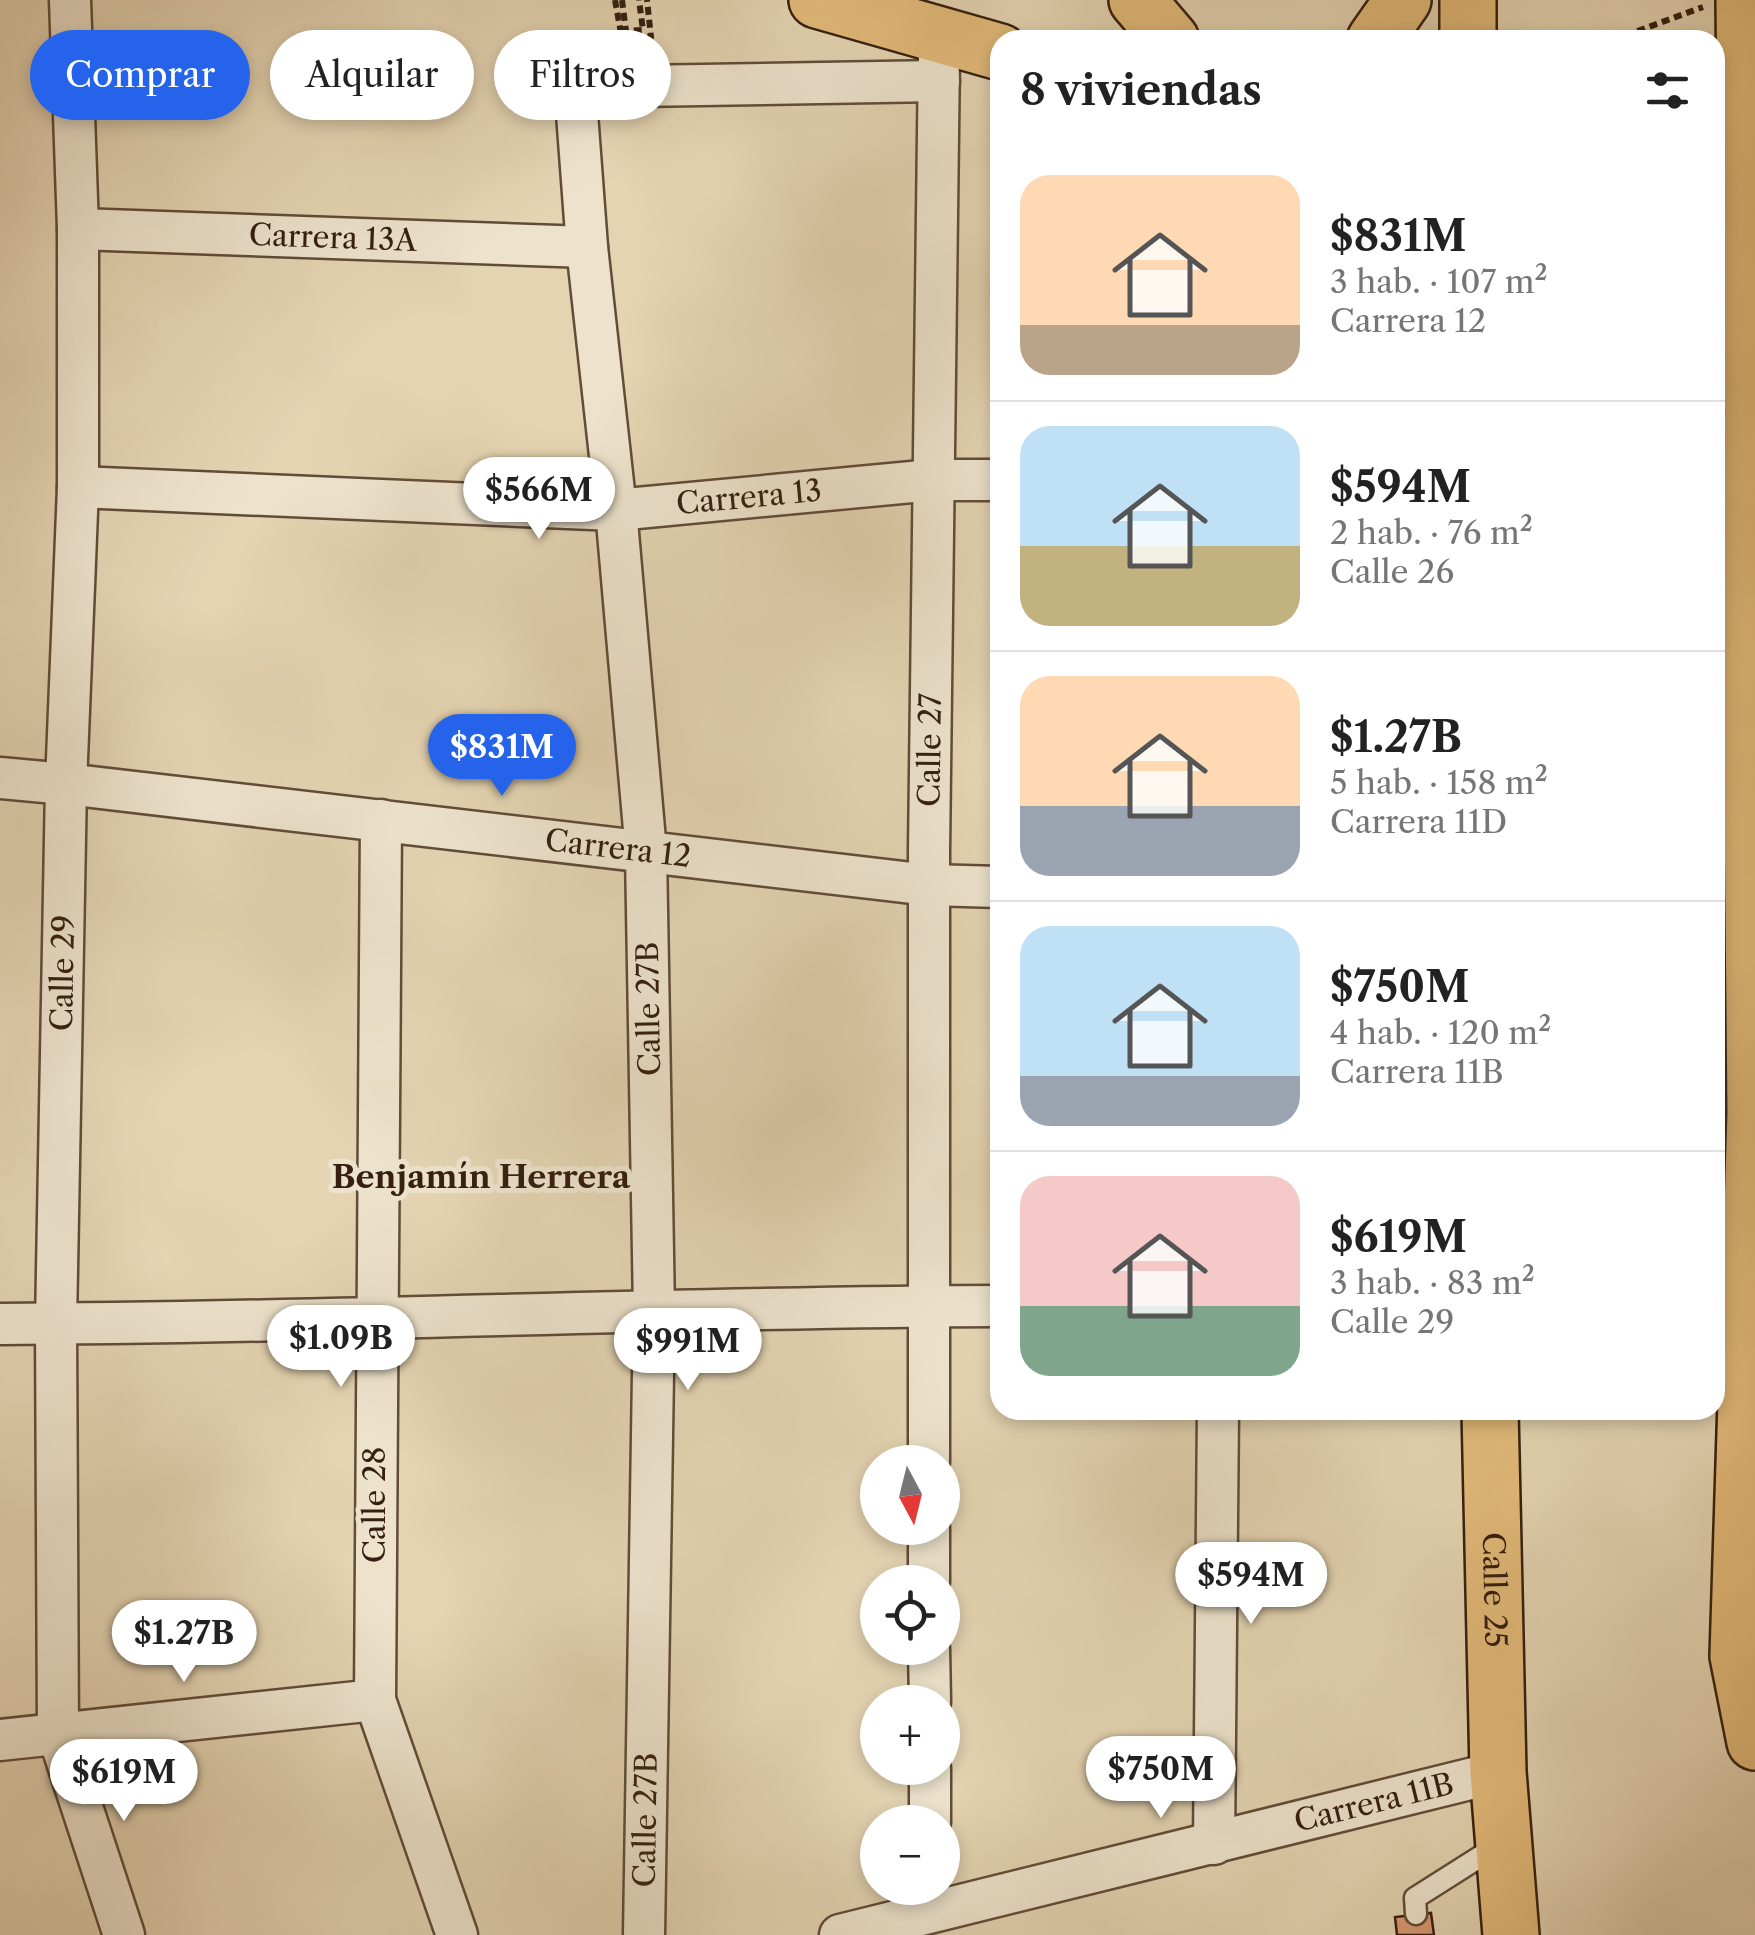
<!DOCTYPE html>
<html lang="es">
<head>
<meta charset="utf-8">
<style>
	:root { --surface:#fff; --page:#f6f6f6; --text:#222; --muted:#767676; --line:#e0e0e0; --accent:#2563eb }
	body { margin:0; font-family:"Libre Caslon Text",serif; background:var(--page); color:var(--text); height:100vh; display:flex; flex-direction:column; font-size:38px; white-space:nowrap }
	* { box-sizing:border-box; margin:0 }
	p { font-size:32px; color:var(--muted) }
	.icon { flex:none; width:55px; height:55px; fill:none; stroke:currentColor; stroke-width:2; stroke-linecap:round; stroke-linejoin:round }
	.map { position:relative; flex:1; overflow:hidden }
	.details { position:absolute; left:990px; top:30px; width:735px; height:1390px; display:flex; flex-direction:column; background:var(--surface); border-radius:30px; box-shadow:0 5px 15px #0003 }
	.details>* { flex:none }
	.top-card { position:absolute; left:30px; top:30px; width:810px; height:90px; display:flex; gap:20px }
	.needle { width:65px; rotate:173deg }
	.tools { position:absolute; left:860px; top:1445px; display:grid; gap:20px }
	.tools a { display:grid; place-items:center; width:100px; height:100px; border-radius:50%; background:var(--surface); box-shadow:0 5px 15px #0003; font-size:50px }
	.price { position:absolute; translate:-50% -85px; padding:0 22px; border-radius:35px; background:#fff; color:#222; font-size:32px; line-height:65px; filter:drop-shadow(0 2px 5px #0008) }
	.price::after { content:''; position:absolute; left:50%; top:60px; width:30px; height:22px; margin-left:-15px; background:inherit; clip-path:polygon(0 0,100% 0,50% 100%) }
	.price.current { background:var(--accent); color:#fff }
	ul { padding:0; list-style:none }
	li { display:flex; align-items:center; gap:30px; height:250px; padding:0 30px }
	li+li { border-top:2px solid var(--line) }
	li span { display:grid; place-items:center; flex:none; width:280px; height:200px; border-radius:30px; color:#555 }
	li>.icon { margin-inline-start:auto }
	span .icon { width:120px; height:120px; fill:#fffc; stroke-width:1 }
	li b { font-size:42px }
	h2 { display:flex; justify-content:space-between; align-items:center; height:120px; padding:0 30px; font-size:42px }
	.chip { padding:0 35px; border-radius:45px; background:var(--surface); box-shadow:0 5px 15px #0003; font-size:35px; line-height:90px }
	.chip.current { background:var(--accent); color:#fff }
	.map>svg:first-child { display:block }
</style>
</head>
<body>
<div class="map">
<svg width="1755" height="1935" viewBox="0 0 1755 1935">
	<rect width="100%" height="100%" fill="#e4d4b2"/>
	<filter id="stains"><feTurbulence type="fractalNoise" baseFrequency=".002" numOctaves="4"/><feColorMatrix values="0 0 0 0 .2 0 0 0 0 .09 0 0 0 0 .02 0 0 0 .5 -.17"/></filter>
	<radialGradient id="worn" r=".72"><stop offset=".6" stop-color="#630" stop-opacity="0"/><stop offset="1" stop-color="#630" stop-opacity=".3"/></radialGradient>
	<polygon fill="#d89971" stroke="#351f10" stroke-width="2.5" points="1431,1913 1434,1935 1397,1935 1395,1917"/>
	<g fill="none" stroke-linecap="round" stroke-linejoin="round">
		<defs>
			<polyline id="service" points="1416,1914 1415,1898 1497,1846"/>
			<g id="minor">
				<polyline points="70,0 78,229 78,487 66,784 56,1324 58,1734 124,1935"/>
				<path id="s1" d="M78,229L587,247"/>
				<path id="s2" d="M78,487L616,510L933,480H1000"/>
				<path id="s3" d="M0,778L66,784L929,885L1000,887"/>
				<polyline points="381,820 375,1700 457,1935"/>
				<path d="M0,1324C333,1323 667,1307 1000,1306"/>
				<path id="s4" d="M929,1462V851L939,54"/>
				<polyline points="929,1528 929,1582"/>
				<polyline points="929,1648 930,1702"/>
				<polyline points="0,1740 375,1700"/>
				<polyline points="930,1768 930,1822"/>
				<polyline points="1214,1844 1218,1410"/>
				<path id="s5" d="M644,1935L654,1311L646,852L616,510L587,247L575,87L939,81"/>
				<path id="s6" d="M840,1935L1498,1772"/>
			</g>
			<g id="primary">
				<polyline points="817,0 1000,52"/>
				<polyline points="1137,0 1171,40"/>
				<polyline points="1468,0 1468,40"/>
				<polyline points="1744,0 1755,1113 1738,1656 1755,1742"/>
				<polyline points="1375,40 1403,0"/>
				<path id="s7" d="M1490,1410L1498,1772L1511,1935"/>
			</g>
		</defs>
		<use href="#service" stroke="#614c38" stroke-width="25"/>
		<use href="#minor" stroke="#614c38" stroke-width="45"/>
		<use href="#primary" stroke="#351f10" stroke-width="60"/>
		<g stroke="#351f10" stroke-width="6" stroke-dasharray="8 5" stroke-linecap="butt">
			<polyline points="615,0 622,39 651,37 647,0"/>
			<polyline points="622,0 626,31 643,30 639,0"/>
			<polyline points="1613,40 1703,7"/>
		</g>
		<use href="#service" stroke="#ede3cd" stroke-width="20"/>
		<use href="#minor" stroke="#ede3cd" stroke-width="40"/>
		<use href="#primary" stroke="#e2ba79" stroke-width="55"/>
	</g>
	<g text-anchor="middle" stroke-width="10" stroke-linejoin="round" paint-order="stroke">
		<g font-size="30" fill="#351f10" stroke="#ede3cd">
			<text dy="10" stroke="none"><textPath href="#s1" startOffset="255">Carrera 13A</textPath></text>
			<text dy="10" stroke="none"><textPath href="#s2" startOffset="672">Carrera 13</textPath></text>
			<text dy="10" stroke="none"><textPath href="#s4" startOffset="712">Calle 27</textPath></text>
			<text dy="10" stroke="none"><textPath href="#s3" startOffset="622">Carrera 12</textPath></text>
			<text transform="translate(63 973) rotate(-89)" y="10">Calle 29</text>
			<text transform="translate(649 1009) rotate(-91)" y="10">Calle 27B</text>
			<text transform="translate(375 1505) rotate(-90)" y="10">Calle 28</text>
			<text dy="10" stroke="none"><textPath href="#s7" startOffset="180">Calle 25</textPath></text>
			<text dy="10" stroke="none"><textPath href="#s6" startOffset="550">Carrera 11B</textPath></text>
			<text dy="10" stroke="none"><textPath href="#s5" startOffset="115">Calle 27B</textPath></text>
		</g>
		<g font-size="32" font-weight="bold" fill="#351f10" stroke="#ede3cd">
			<text x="481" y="1188">Benjamín Herrera</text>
		</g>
	</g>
	<rect width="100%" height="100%" filter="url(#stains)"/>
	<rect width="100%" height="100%" fill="url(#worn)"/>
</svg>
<div class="tools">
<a><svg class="needle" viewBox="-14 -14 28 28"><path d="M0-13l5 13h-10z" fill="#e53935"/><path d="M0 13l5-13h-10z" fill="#767676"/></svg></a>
<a><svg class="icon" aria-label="locate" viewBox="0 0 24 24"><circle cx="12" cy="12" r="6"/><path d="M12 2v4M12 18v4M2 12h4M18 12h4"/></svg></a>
<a>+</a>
<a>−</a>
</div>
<b class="price" style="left:539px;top:542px">$566M</b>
<b class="price current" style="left:502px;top:799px">$831M</b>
<b class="price" style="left:341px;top:1390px">$1.09B</b>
<b class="price" style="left:688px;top:1393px">$991M</b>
<b class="price" style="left:1251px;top:1627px">$594M</b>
<b class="price" style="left:184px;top:1685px">$1.27B</b>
<b class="price" style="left:1161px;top:1821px">$750M</b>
<b class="price" style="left:124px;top:1824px">$619M</b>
<div class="top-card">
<a class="chip current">Comprar</a>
<a class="chip">Alquilar</a>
<a class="chip">Filtros</a>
</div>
<section class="details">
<h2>8 viviendas<svg class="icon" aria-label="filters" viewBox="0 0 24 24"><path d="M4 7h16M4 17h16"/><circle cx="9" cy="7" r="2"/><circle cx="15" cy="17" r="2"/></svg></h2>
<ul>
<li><span style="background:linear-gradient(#ffd9b3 75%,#b9a48a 0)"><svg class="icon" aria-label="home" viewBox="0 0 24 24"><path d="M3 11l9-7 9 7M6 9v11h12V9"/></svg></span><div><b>$831M</b><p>3 hab. · 107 m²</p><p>Carrera 12</p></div></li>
<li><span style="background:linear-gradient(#bfe0f5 60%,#c2b280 0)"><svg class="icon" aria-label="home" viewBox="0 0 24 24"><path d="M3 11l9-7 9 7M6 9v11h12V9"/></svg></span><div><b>$594M</b><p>2 hab. · 76 m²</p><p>Calle 26</p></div></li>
<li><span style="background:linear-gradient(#ffd9b3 65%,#9aa5b1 0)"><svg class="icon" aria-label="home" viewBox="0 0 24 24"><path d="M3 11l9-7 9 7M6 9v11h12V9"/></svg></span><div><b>$1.27B</b><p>5 hab. · 158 m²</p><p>Carrera 11D</p></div></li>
<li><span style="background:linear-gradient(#bfe0f5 75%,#9aa5b1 0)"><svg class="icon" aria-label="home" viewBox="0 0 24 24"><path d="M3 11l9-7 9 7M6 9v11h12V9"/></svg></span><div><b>$750M</b><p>4 hab. · 120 m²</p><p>Carrera 11B</p></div></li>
<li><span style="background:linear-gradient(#f6c9c9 65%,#7fa58c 0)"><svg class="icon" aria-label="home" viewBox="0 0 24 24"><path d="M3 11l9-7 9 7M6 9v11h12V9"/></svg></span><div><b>$619M</b><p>3 hab. · 83 m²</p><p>Calle 29</p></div></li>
</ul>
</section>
</div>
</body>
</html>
